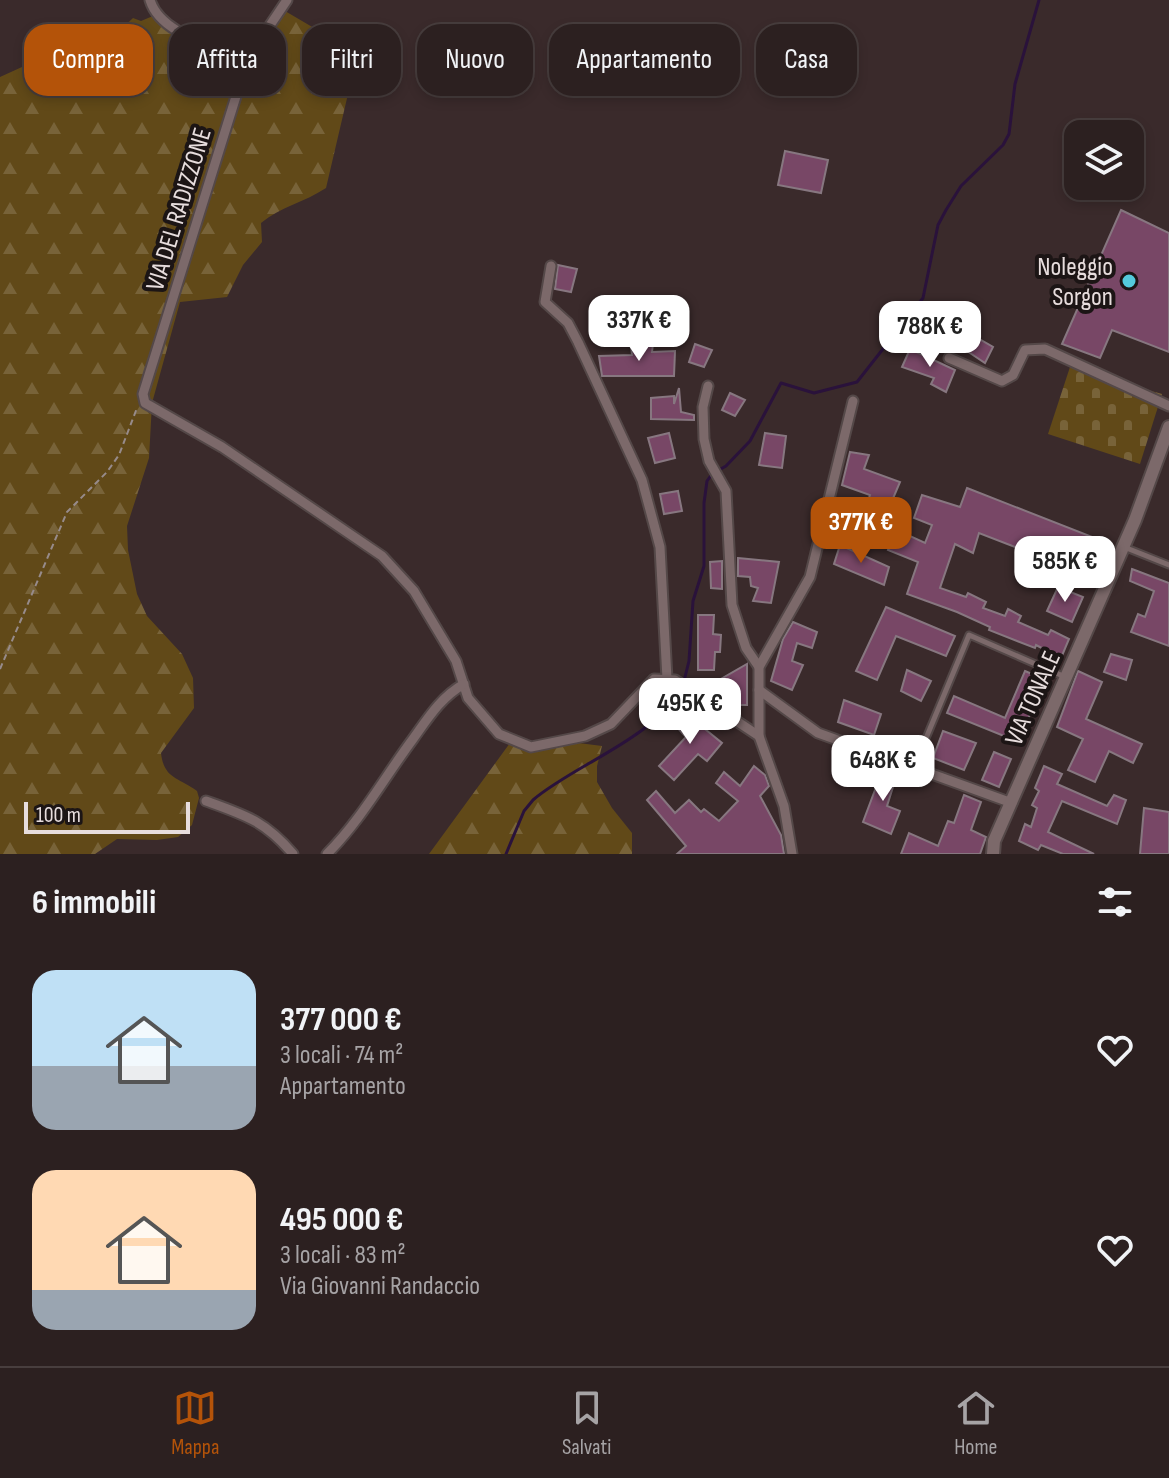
<!DOCTYPE html>
<html lang="it">
<head>
<meta charset="utf-8">
<style>
	:root { --surface:#2c2020; --page:#342829; --text:#f1f3f6; --muted:#a6a3a5; --line:#483e3e; --accent:#b45309 }
	body { margin:0; font-family:"Sofia Sans Condensed",sans-serif; background:var(--page); color:var(--text); height:100vh; display:flex; flex-direction:column; font-size:30px; white-space:nowrap }
	* { box-sizing:border-box; margin:0 }
	p { font-size:26px; color:var(--muted) }
	.icon { flex:none; width:44px; height:44px; fill:none; stroke:currentColor; stroke-width:2; stroke-linecap:round; stroke-linejoin:round }
	.map { position:relative; height:854px; overflow:hidden }
	.drawer { display:flex; flex-direction:column; background:var(--surface); flex:1 }
	.drawer>* { flex:none }
	.top-card { position:absolute; left:24px; top:24px; width:1122px; height:72px; display:flex; gap:16px }
	.buttons { position:absolute; left:1064px; top:120px; display:grid; gap:16px }
	.buttons a { display:grid; place-items:center; width:80px; height:80px; border-radius:16px; background:var(--surface); box-shadow:0 4px 12px #0003,0 0 0 2px var(--line); font-size:40px }
	.scale { position:absolute; left:24px; bottom:20px; width:166px; box-sizing:border-box; padding-left:8px; border:4px solid #e7dddd; border-top:0; font-size:22px; line-height:28px; white-space:nowrap; color:#e7dddd; -webkit-text-stroke:6px #1c1515; paint-order:stroke }
	.price { position:absolute; translate:-50% -68px; padding:0 18px; border-radius:16px; background:#fff; color:#222; font-size:26px; line-height:52px; filter:drop-shadow(0 2px 4px #0008) }
	.price::after { content:''; position:absolute; left:50%; top:48px; width:24px; height:18px; margin-left:-12px; background:inherit; clip-path:polygon(0 0,100% 0,50% 100%) }
	.price.current { background:var(--accent); color:#fff }
	ul { padding:0; list-style:none }
	li { display:flex; align-items:center; gap:24px; height:200px; padding:0 32px }
	li span { display:grid; place-items:center; flex:none; width:224px; height:160px; border-radius:24px; color:#555 }
	li>.icon { margin-inline-start:auto }
	span .icon { width:96px; height:96px; fill:#fffc; stroke-width:1 }
	li b { font-size:34px }
	h2 { display:flex; justify-content:space-between; align-items:center; height:96px; padding:0 32px; font-size:34px }
	.tag { padding:0 28px; border-radius:24px; background:var(--surface); box-shadow:0 4px 12px #0003,0 0 0 2px var(--line); font-size:28px; line-height:72px }
	.tag.current { background:var(--accent); color:#fff }
	.tabs { display:flex; justify-content:space-around; align-items:center; height:112px; border-top:2px solid var(--line); background:var(--surface); font-size:22px; color:var(--muted) }
	.tabs a { display:grid; justify-items:center; gap:4px }
	.tabs .current { color:var(--accent) }
	.map>svg:first-child { display:block }
</style>
</head>
<body>
<div class="map">
<svg width="1169" height="854" viewBox="0 0 1169 854">
	<defs>
		<pattern id="forest-firs" width="22" height="20" patternUnits="userSpaceOnUse" patternTransform="scale(2)"><rect width="22" height="20" fill="#614918"/><path d="M5 1l3.5 6h-7zM16 11l3.5 6h-7z" fill="#786339"/></pattern>
		<pattern id="cemetery-stones" width="16" height="16" patternUnits="userSpaceOnUse" patternTransform="scale(2)"><rect width="16" height="16" fill="#614918"/><path d="M2 7V4a2 2 0 0 1 4 0v3zM10 15v-3a2 2 0 0 1 4 0v3z" fill="#786339"/></pattern>
	</defs>
	<rect width="100%" height="100%" fill="#3a2a2b"/>
	<g fill="url(#forest-firs)">
		<path d="M285,11L331,38L338,48L347,71L348,94L326,188C305,202 280,207 261,223L262,242L243,265L227,297L180,302L152,403L149,458L127,526L128,550L137,594L147,616L182,654L193,678L194,708L161,753C164,779 178,777 197,791L199,798L192,825L178,837L157,840L117,839L95,854H0V77L55,52L74,50L116,34L133,18L141,21L153,16L168,31L250,64Z"/>
		<polygon points="526,741 563,741 602,746 597,766 597,782 612,808 632,833 632,854 429,854 510,743"/>
	</g>
	<polygon fill="url(#cemetery-stones)" points="1070,367 1162,394 1140,464 1048,434"/>
	<g fill="none" stroke-linecap="round" stroke-linejoin="round">
		<g stroke="#2a123b" stroke-width="3">
			<polyline points="684,681 689,661 693,601 704,566 704,503 707,481 712,474 726,466 750,441 781,383 814,393 857,382 923,298 938,225 946,210 961,186 1003,145 1009,134 1015,84 1039,0"/>
			<path d="M506,854L524,811L533,800C575,764 656,738 680,688"/>
		</g>
	</g>
	<g fill="#784766" stroke="#877780" stroke-width="2">
		<polygon points="785,151 828,160 821,193 778,185"/>
		<polygon points="1121,210 1169,233 1169,352 1112,330 1100,358 1062,344"/>
		<polygon points="558,265 577,269 571,292 555,289"/>
		<polygon points="945,327 973,340 974,336 993,347 985,363 958,345 957,348 939,342"/>
		<polygon points="653,344 652,352 675,351 674,376 602,376 599,356 632,355 631,345"/>
		<polygon points="695,344 712,350 704,367 689,362"/>
		<polygon points="910,349 955,370 946,392 931,384 934,378 902,367"/>
		<polygon points="679,388 681,412 694,415 694,420 651,419 651,398 674,396 674,404"/>
		<polygon points="730,393 745,400 735,416 722,410"/>
		<polygon points="669,433 675,458 655,463 648,438"/>
		<polygon points="765,433 786,436 782,468 759,465"/>
		<polygon points="850,452 869,455 864,469 900,482 889,508 869,498 870,495 842,485"/>
		<polygon points="967,488 1105,542 1091,574 1061,560 1059,564 979,533 973,553 955,544 940,588 966,597 968,593 986,602 983,608 1005,616 1008,609 1021,616 1018,622 1048,635 1051,630 1069,639 1061,658 1036,645 1035,648 989,630 990,627 957,612 907,594 918,562 888,550 897,530 925,543 932,525 914,518 922,495 960,507"/>
		<polygon points="678,491 682,511 664,514 660,494"/>
		<polygon points="835,506 859,514 849,534 830,528"/>
		<polygon points="840,545 889,567 884,585 834,564"/>
		<polygon points="738,558 779,562 771,603 753,601 758,588 751,586 750,577 738,576"/>
		<polygon points="722,561 722,589 711,588 710,562"/>
		<polygon points="1132,569 1169,583 1169,646 1131,632 1138,614 1145,617 1154,591 1130,581"/>
		<polygon points="1058,587 1083,597 1072,622 1047,611"/>
		<polygon points="886,607 955,636 946,656 896,636 877,680 856,671"/>
		<polygon points="698,615 714,615 713,634 721,635 720,652 715,652 714,670 698,670"/>
		<polygon points="793,622 817,632 812,648 797,643 792,661 803,665 792,690 771,681 783,639"/>
		<polygon points="1111,654 1132,660 1126,680 1104,672"/>
		<polygon points="747,664 747,705 738,705 714,683"/>
		<polygon points="907,670 931,681 921,701 901,691"/>
		<polygon points="1025,671 1044,679 1019,742 947,713 954,696 1005,718"/>
		<polygon points="1078,671 1102,682 1086,719 1142,744 1133,763 1109,751 1095,782 1068,770 1083,739 1057,727"/>
		<polygon points="844,700 881,714 874,735 838,722"/>
		<polygon points="689,710 701,723 700,725 722,743 707,761 698,754 674,780 659,766 686,737 674,724"/>
		<polygon points="943,731 976,743 964,770 933,758"/>
		<polygon points="994,752 1011,759 999,787 982,780"/>
		<polygon points="754,766 765,775 769,786 760,796 781,835 784,854 677,854 686,846 647,800 656,791 675,813 689,800 701,812 704,809 719,821 738,801 716,783 724,772 740,786"/>
		<polygon points="884,766 898,771 887,806 900,811 891,834 863,822"/>
		<polygon points="1044,766 1062,774 1057,784 1107,806 1114,795 1126,800 1117,824 1062,801 1048,832 1094,854 1063,854 1041,845 1038,850 1019,841 1025,824 1031,827 1037,808 1032,805 1039,791 1035,788"/>
		<polygon points="964,795 981,802 971,830 986,837 980,854 901,854 909,833 938,846 948,821 954,823"/>
		<polygon points="1144,808 1169,812 1169,854 1140,854"/>
	</g>
	<g fill="none" stroke-linecap="round" stroke-linejoin="round">
		<defs>
			<g id="service">
				<polyline points="1124,547 1169,565"/>
				<polyline points="914,767 969,635 1063,676"/>
			</g>
			<g id="minor">
				<path d="M150,0C160,33 209,44 239,57L248,58"/>
				<polyline points="287,0 248,58 143,394 145,403 222,447 382,556 414,591 456,661 468,698 499,734 531,747 585,736 611,724 654,679 675,680 759,736"/>
				<polyline points="551,266 545,302 568,323 578,342 642,480 660,547 667,679"/>
				<polyline points="949,358 1002,381 1013,375 1025,350 1045,349 1169,406"/>
				<polyline points="708,386 703,407 704,439 709,461 726,491 732,605 746,648 759,667"/>
				<polyline points="759,690 818,733 1012,803"/>
				<path d="M206,801C245,815 265,821 293,854"/>
				<path d="M327,854C361,820 384,778 413,739C428,718 441,697 464,684"/>
				<polyline points="792,854 784,806 759,736 759,667 810,577 853,401"/>
			</g>
			<polyline id="tertiary" points="993,854 994,841 1135,520 1169,427"/>
		</defs>
		<use href="#service" stroke="#544848" stroke-width="9"/>
		<use href="#minor" stroke="#544848" stroke-width="13"/>
		<use href="#tertiary" stroke="#544848" stroke-width="16"/>
		<polyline stroke="#978b8b" stroke-width="2" stroke-dasharray="6 4" stroke-linecap="butt" points="0,669 67,512 107,472 119,455 137,408"/>
		<use href="#service" stroke="#7c696a" stroke-width="5"/>
		<use href="#minor" stroke="#7c696a" stroke-width="9"/>
		<use href="#tertiary" stroke="#7c696a" stroke-width="12"/>
	</g>
	<circle fill="#54cadc" stroke="#1c1515" stroke-width="3" cx="1129" cy="281" r="8"/>
	<g text-anchor="middle" stroke-width="8" stroke-linejoin="round" paint-order="stroke">
		<g font-size="26" fill="#e7dddd" stroke="#1c1515">
			<text transform="translate(178 209) rotate(-73)" y="9">VIA DEL RADIZZONE</text>
			<text transform="translate(1032 698) rotate(-66)" y="9">VIA TONALE</text>
		</g>
		<g font-size="26" fill="#e7dddd" stroke="#1c1515" text-anchor="end">
			<text x="1113" y="275">Noleggio<tspan x="1113" dy="30">Sorgon</tspan></text>
		</g>
	</g>
</svg>
<div class="buttons">
<a><svg class="icon" aria-label="layers" viewBox="0 0 24 24"><path d="M12 4l9 5-9 5-9-5zM3 14l9 5 9-5"/></svg></a>
</div>
<div class="scale">100 m</div>
<b class="price" style="left:639px;top:363px">337K €</b>
<b class="price" style="left:930px;top:369px">788K €</b>
<b class="price current" style="left:861px;top:565px">377K €</b>
<b class="price" style="left:1065px;top:604px">585K €</b>
<b class="price" style="left:690px;top:746px">495K €</b>
<b class="price" style="left:883px;top:803px">648K €</b>
<div class="top-card">
<a class="tag current">Compra</a>
<a class="tag">Affitta</a>
<a class="tag">Filtri</a>
<a class="tag">Nuovo</a>
<a class="tag">Appartamento</a>
<a class="tag">Casa</a>
</div>
</div>
<section class="drawer">
<h2>6 immobili<svg class="icon" aria-label="filters" viewBox="0 0 24 24"><path d="M4 7h16M4 17h16"/><circle cx="9" cy="7" r="2"/><circle cx="15" cy="17" r="2"/></svg></h2>
<ul>
<li><span style="background:linear-gradient(#bfe0f5 60%,#9aa5b1 0)"><svg class="icon" aria-label="home" viewBox="0 0 24 24"><path d="M3 11l9-7 9 7M6 9v11h12V9"/></svg></span><div><b>377 000 €</b><p>3 locali · 74 m²</p><p>Appartamento</p></div><svg class="icon" aria-label="heart" viewBox="0 0 24 24"><path d="M12 20l-8-8c-3-5 5-10 8-4 3-6 11-1 8 4z"/></svg></li>
<li><span style="background:linear-gradient(#ffd9b3 75%,#9aa5b1 0)"><svg class="icon" aria-label="home" viewBox="0 0 24 24"><path d="M3 11l9-7 9 7M6 9v11h12V9"/></svg></span><div><b>495 000 €</b><p>3 locali · 83 m²</p><p>Via Giovanni Randaccio</p></div><svg class="icon" aria-label="heart" viewBox="0 0 24 24"><path d="M12 20l-8-8c-3-5 5-10 8-4 3-6 11-1 8 4z"/></svg></li>
</ul>
</section>
<nav class="tabs">
<a class="current"><svg class="icon" aria-label="map" viewBox="0 0 24 24"><path d="M3 6l6-2 6 2 6-2v14l-6 2-6-2-6 2zM9 4v14M15 6v14"/></svg>Mappa</a>
<a><svg class="icon" aria-label="saved" viewBox="0 0 24 24"><path d="M7 4h10v16l-5-4-5 4z"/></svg>Salvati</a>
<a><svg class="icon" aria-label="home" viewBox="0 0 24 24"><path d="M3 11l9-7 9 7M6 9v11h12V9"/></svg>Home</a>
</nav>
</body>
</html>
